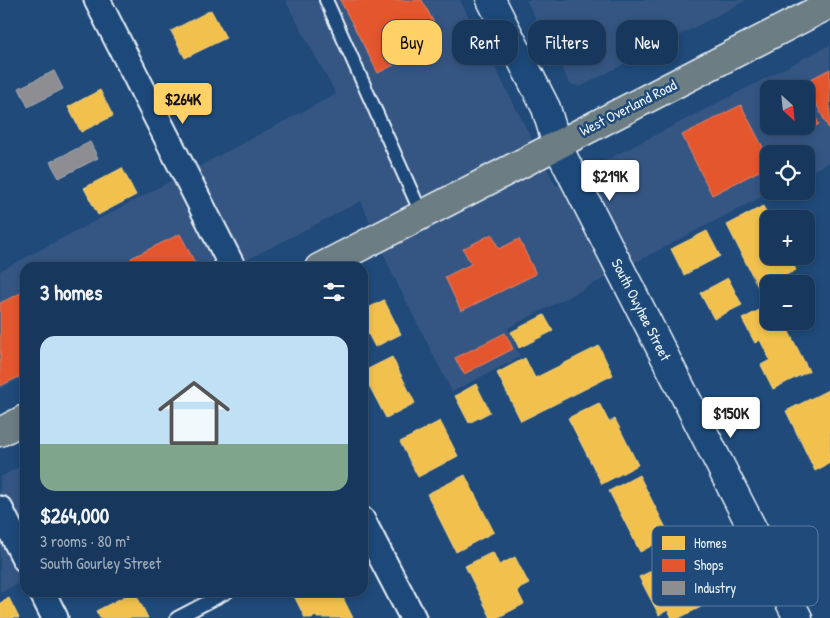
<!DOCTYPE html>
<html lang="en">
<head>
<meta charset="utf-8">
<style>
	:root { --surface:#17385c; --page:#244365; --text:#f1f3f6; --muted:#9eacbb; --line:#365272; --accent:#ffd166 }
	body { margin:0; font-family:"Patrick Hand",sans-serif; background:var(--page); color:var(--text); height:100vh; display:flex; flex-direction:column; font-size:19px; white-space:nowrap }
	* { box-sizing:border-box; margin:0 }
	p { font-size:16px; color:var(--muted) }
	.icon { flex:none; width:28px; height:28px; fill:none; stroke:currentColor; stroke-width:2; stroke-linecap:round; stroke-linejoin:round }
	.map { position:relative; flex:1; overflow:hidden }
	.side { position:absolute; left:20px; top:262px; width:348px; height:335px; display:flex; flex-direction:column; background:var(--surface); border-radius:15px; box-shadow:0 2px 8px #0003,0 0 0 1px var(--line) }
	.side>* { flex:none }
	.guide { position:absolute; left:382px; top:20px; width:372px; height:45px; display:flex; gap:10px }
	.needle { width:32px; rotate:153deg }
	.controls { position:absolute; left:760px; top:80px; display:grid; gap:10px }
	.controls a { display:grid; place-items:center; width:55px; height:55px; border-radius:10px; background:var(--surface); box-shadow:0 2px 8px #0003,0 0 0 1px var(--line); font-size:25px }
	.price { position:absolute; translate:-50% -42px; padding:0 11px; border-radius:5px; background:#fff; color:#222; font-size:16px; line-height:32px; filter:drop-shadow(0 1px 2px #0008) }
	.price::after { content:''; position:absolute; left:50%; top:30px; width:15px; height:11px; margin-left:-8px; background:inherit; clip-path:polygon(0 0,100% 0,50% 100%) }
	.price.on { background:var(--accent); color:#111 }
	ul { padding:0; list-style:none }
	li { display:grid; align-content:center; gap:10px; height:265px; padding:0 20px }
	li+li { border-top:1px solid var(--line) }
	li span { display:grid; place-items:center; height:155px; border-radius:15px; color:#555 }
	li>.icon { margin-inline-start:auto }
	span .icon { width:90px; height:90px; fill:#fffc; stroke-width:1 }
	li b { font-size:21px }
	h2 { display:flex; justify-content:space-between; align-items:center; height:60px; padding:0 20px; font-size:21px }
	.pill { padding:0 18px; border-radius:15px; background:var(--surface); box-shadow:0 2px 8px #0003,0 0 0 1px var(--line); font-size:18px; line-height:45px }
	.pill.on { background:var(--accent); color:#111 }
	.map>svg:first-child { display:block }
</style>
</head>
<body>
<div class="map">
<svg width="830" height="618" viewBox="0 0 830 618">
	<rect width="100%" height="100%" fill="#1f4a7a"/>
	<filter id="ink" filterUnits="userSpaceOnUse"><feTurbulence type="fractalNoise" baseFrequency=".02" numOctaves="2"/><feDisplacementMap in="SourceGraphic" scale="10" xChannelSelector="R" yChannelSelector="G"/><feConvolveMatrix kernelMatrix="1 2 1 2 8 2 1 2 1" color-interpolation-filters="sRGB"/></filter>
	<g filter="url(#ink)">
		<g fill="#365683" fill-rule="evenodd">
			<path d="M285,0H460L556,186L830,45V162L806,174V154H769V191H773L508,328L520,357L452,392L392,273L361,201L233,267L25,268V376L0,389V271L336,94ZM769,89H806V126H769Z"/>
			<polygon points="526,0 747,0 580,87 570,84"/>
			<polygon points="25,464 25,580 0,593 0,477"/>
		</g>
		<g fill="#f2c14e" stroke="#efcf81">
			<polygon points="211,10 226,38 185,58 171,31"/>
			<polygon points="100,90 113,116 81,132 68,107"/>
			<polygon points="122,168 136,195 98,215 84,188"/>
			<polygon points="763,206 770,219 769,256 789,256 796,270 759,289 727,225"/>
			<polygon points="707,231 720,256 684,275 671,249"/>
			<polygon points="728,278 742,305 714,319 700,293"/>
			<polygon points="384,300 401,334 375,347 362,322 362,311"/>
			<polygon points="769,305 769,321 793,321 795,325 787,328 809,371 773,389 761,365 770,360 760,340 755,343 742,319"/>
			<polygon points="544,315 553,331 519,348 511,332"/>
			<polygon points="599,346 613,375 521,421 497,373 525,358 535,378"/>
			<polygon points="392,357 415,403 386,418 362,372"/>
			<polygon points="476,384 490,412 469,423 455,396"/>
			<polygon points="828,390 830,395 830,463 815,471 786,411"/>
			<polygon points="599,403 609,422 615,419 638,465 602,484 568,418"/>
			<polygon points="440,421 458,456 418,477 400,442"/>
			<polygon points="465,475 494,532 456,552 427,494"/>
			<polygon points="639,475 670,536 640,552 609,491"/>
			<polygon points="493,552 499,565 515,557 529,584 517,590 524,604 497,618 491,618 465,566"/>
			<polygon points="676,559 701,607 679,618 672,618 668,610 659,615 639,577"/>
			<polygon points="133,592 135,592 148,618 100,618 96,611"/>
			<polygon points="292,592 340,592 353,618 317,618 316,616 311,618 305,618"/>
			<polygon points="9,598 19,618 0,618 0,603"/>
		</g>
		<g fill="#e4572e" stroke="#e5856b">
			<polygon points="340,0 422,0 443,40 378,73"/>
			<polygon points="830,69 830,131 805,82"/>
			<polygon points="806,98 819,124 800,134 796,126 806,126"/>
			<polygon points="741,105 769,159 769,166 712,195 682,135"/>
			<polygon points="180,234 195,263 186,268 136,268 131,258"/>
			<polygon points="492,234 499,249 519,239 536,274 461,311 445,277 471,264 463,249"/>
			<polygon points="25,291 25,374 0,386 0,303"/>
			<polygon points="505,333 513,349 464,374 455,358"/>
		</g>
		<g fill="#8d8d92" stroke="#a8abb1">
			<polygon points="54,71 63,89 28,107 19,88"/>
			<polygon points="90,142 98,158 59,178 50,162"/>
		</g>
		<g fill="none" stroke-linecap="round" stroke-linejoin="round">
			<defs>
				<g id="service">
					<polyline points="326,0 422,215"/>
					<polyline points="177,618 227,592"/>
				</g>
				<g id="minor">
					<polyline points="97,0 233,268"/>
					<polyline points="0,509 25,559"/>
					<polyline points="362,520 413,618"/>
					<polyline points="42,592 55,618"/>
				</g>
				<polyline id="tertiary" points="491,0 546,108 557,145 798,618"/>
				<g id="primary">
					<polyline points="319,268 830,4"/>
					<polyline points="0,432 25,419"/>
				</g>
			</defs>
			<use href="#service" stroke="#e8f1f8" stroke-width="16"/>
			<use href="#minor" stroke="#e8f1f8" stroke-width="29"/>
			<use href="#tertiary" stroke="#e8f1f8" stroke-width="31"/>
			<use href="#primary" stroke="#e8f1f8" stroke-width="31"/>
			<use href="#service" stroke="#1f4a7a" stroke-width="12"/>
			<use href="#minor" stroke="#1f4a7a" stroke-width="25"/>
			<use href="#tertiary" stroke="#1f4a7a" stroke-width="28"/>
			<use href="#primary" stroke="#6d7d84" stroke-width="28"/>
		</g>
	</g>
	<g text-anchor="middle" stroke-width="5" stroke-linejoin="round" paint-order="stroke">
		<g font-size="15" fill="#e8f1f8" stroke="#1f4a7a">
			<text transform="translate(628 108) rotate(-27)" y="5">West Overland Road</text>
			<text transform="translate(641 310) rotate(63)" y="5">South Owyhee Street</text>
		</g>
	</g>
	<rect x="652" y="526" width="166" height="80" rx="8" fill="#1f4a7a" stroke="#5b7ca0" stroke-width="1"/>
	<rect x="662" y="536" width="23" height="14" fill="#f2c14e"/>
	<rect x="662" y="559" width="23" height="13" fill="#e4572e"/>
	<rect x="662" y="581" width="23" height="14" fill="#8d8d92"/>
	<g font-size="14" fill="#e8f1f8">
		<text x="694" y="548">Homes</text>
		<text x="694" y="570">Shops</text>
		<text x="694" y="593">Industry</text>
	</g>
</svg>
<div class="controls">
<a><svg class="needle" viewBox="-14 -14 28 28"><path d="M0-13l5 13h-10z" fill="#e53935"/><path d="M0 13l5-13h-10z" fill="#9eacbb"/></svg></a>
<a><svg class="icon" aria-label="locate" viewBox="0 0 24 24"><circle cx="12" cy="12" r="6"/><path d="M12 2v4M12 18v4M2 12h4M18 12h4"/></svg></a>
<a>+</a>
<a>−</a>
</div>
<b class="price on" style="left:183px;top:125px">$264K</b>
<b class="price" style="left:610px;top:202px">$219K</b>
<b class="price" style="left:731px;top:439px">$150K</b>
<div class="guide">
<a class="pill on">Buy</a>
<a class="pill">Rent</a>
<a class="pill">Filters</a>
<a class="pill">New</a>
</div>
<section class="side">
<h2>3 homes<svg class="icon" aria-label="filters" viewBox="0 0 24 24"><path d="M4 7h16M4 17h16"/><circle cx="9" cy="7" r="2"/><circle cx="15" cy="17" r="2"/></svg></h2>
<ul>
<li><span style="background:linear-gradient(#bfe0f5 70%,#7fa58c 0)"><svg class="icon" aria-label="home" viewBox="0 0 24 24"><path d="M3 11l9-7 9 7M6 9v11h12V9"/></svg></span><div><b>$264,000</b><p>3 rooms · 80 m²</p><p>South Gourley Street</p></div></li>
</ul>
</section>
</div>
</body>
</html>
